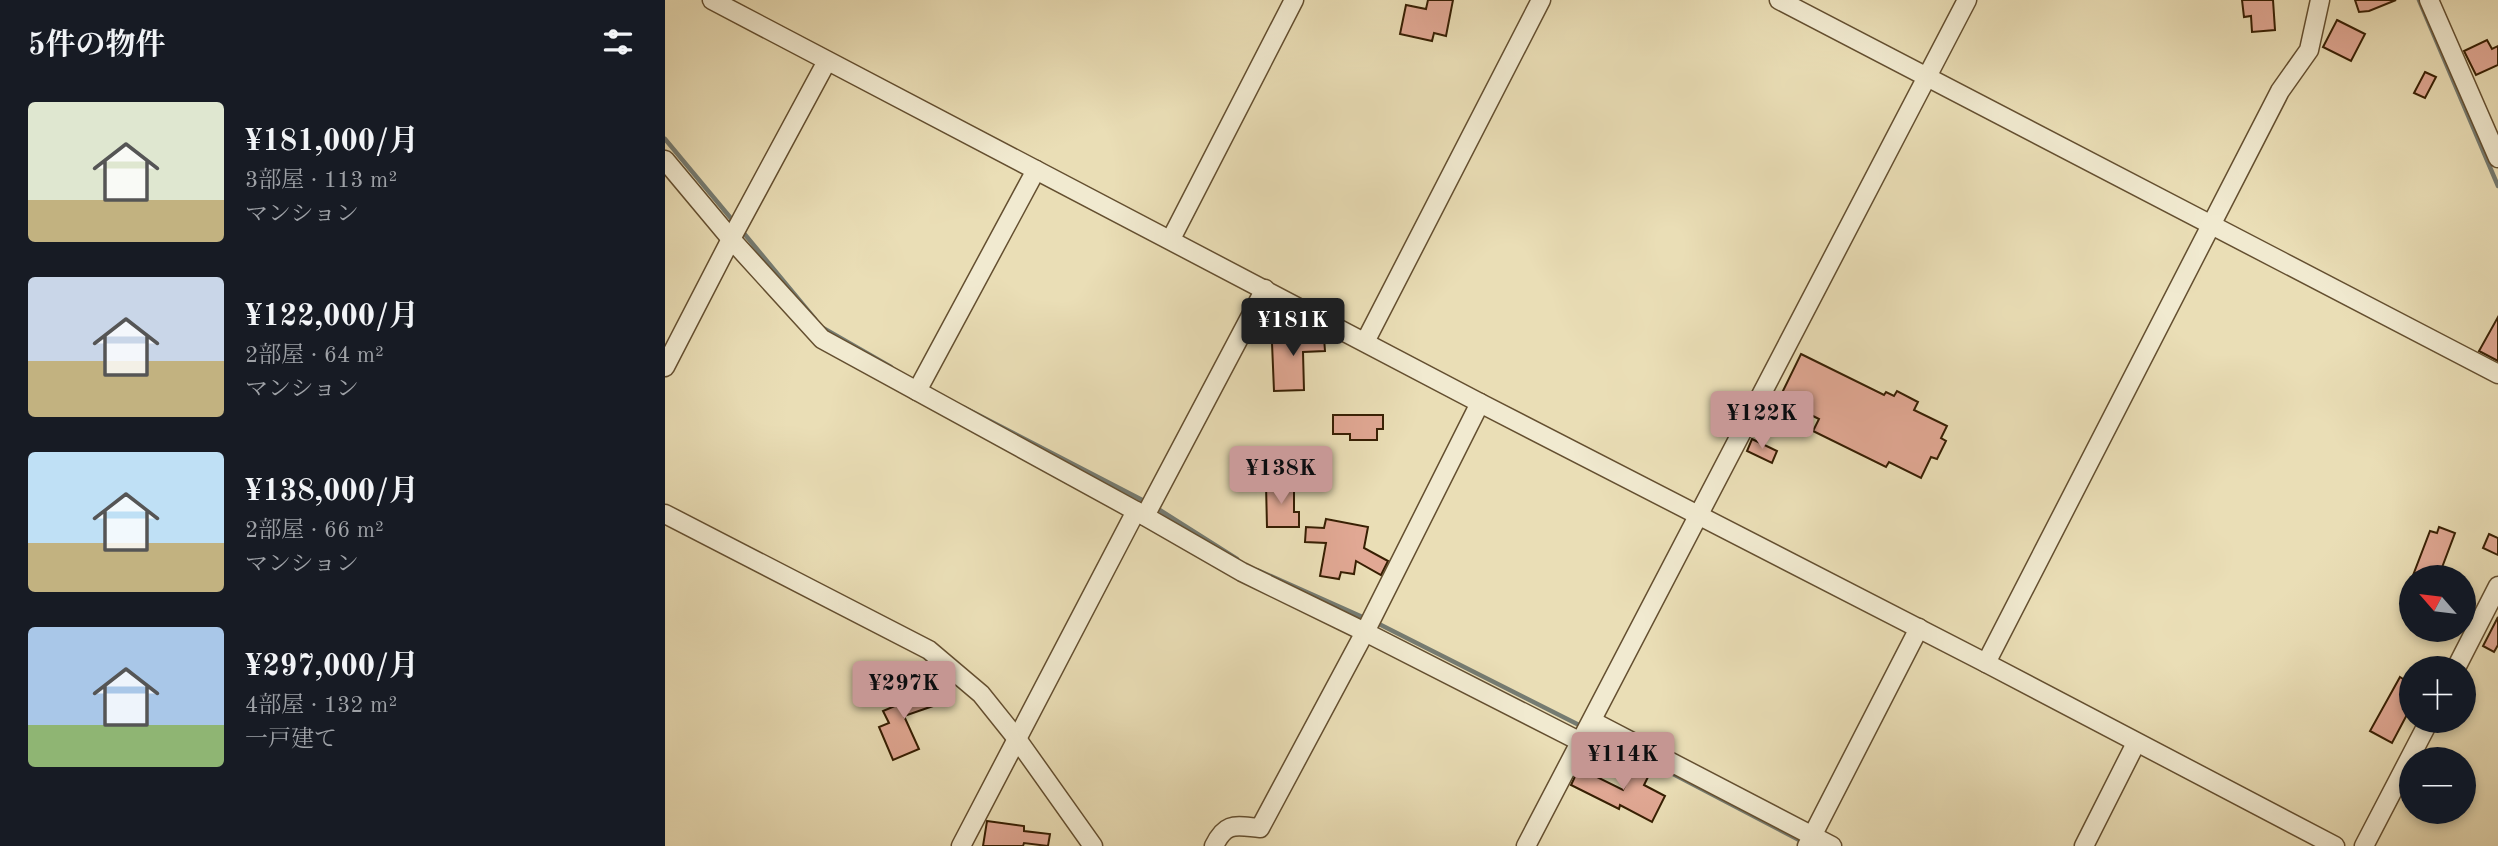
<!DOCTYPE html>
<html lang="ja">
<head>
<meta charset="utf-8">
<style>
	:root { --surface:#171b24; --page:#20242c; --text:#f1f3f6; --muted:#9ea1a6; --accent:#c59692 }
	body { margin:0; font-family:"Old Standard TT","Noto Serif JP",serif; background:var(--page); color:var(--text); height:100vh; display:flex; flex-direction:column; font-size:26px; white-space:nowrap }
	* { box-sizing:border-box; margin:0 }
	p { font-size:23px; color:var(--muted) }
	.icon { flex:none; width:38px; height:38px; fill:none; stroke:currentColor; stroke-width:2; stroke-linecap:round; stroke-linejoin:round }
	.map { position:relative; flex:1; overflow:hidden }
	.drawer { display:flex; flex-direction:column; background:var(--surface); width:665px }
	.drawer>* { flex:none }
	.needle { width:46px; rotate:298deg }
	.fabs { position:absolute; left:1734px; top:565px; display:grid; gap:14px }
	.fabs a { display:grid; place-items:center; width:77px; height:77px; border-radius:50%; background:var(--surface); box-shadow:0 4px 10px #0003; font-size:35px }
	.price { position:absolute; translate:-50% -60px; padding:0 16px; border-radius:7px; background:var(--accent); color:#111; font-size:23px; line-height:46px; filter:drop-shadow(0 2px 4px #0008) }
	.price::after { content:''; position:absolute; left:50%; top:42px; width:21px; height:16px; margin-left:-10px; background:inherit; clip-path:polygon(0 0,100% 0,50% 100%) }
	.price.current { background:#222; color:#fff }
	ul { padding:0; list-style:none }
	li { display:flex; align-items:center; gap:21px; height:175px; padding:0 28px }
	li span { display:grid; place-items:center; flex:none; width:196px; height:140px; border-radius:7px; color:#555 }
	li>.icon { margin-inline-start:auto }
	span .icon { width:84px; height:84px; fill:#fffc; stroke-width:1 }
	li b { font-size:30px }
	h2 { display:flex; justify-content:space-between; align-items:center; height:84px; padding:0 28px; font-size:30px }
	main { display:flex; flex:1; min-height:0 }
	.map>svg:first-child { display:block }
</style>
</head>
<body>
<main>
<section class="drawer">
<h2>5件の物件<svg class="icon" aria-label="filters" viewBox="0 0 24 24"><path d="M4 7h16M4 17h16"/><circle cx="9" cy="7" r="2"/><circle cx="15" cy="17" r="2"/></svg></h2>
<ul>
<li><span style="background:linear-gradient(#dfe7d0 70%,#c2b280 0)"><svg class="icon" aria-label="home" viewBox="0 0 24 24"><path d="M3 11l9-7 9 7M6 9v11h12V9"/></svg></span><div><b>¥181,000/月</b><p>3部屋 · 113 m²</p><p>マンション</p></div></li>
<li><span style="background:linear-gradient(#c9d6e8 60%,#c2b280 0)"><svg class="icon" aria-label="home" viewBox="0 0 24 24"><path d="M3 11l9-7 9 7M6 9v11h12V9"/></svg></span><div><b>¥122,000/月</b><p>2部屋 · 64 m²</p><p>マンション</p></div></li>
<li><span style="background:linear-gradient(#bfe0f5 65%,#c2b280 0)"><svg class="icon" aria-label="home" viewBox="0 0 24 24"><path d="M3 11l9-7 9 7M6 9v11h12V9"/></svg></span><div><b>¥138,000/月</b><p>2部屋 · 66 m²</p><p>マンション</p></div></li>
<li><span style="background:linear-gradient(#a9c7e8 70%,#8fb573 0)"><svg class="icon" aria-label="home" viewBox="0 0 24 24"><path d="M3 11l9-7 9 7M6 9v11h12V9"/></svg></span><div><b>¥297,000/月</b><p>4部屋 · 132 m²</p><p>一戸建て</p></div></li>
</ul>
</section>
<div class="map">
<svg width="1833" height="846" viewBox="0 0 1833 846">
	<rect width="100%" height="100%" fill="#eadeb6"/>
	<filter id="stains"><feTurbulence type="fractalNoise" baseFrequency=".00286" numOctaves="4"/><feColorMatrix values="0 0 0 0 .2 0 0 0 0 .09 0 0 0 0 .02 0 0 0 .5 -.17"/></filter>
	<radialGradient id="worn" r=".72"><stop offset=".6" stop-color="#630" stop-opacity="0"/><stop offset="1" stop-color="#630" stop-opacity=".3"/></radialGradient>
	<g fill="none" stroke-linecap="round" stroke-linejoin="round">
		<g stroke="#757b71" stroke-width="4.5">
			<polyline points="1754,0 1833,186"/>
			<polyline points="0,139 69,222"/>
			<polyline points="77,231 150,319"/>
			<polyline points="158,328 226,367"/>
			<polyline points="298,407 483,503"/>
			<polyline points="490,507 572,559"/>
			<polyline points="592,570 702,619"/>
			<polyline points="710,622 918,727"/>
			<polyline points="926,731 1138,842"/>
		</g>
	</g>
	<g fill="#e1a894" stroke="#371f03" stroke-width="2">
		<polygon points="763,0 788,0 781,36 769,33 767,41 735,34 741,5 761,9"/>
		<polygon points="1577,0 1608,0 1610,30 1587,32 1586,16 1579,17"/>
		<polygon points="1690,0 1731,0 1704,11 1694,12"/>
		<polygon points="1672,20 1700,34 1686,61 1658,47"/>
		<polygon points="1822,40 1827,49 1833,46 1833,65 1811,75 1799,51"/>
		<polygon points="1760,72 1771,77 1760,98 1749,93"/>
		<polygon points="1833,317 1833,361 1814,351"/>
		<polygon points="633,320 639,323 639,339 659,338 660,351 638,352 639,390 609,391 607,343 622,342 622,321"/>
		<polygon points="1136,354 1219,395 1221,392 1229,396 1232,391 1253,402 1249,410 1282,426 1276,438 1281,441 1272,459 1266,457 1256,478 1224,462 1221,467 1148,431 1154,419 1114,399"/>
		<polygon points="668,415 718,415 718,429 712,429 712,440 685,440 685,434 668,434"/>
		<polygon points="1087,439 1112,451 1107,463 1082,451"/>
		<polygon points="601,484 629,484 629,512 634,512 634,527 602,527"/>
		<polygon points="661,519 703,527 699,548 723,561 716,575 691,561 689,574 676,572 674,579 655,576 661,543 640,542 641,527 659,528"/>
		<polygon points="1774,527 1790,533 1773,578 1747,578 1765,531 1772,533"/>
		<polygon points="1824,534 1833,538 1833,555 1818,548"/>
		<polygon points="1833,617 1833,645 1829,652 1818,646"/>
		<polygon points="1735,677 1746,684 1746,707 1727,743 1705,731"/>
		<polygon points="261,683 268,706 239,716 254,749 228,760 214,727 224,723 218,711 237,703 234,692"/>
		<polygon points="970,765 985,773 979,785 1000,796 987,822 955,805 954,809 906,785 914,768 958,790"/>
		<polygon points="322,821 359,826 359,831 385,834 383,846 359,843 358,846 318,846"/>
	</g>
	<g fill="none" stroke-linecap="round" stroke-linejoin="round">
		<defs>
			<g id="minor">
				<polyline points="47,0 815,403 1321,663 1670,846"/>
				<polyline points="1114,0 1833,374"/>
				<polyline points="1764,0 1833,158"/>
				<path d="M0,160L66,239L157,339L471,511L577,572L700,632L595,828C571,826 561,821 549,846"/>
				<polyline points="502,238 507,237 629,0"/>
				<polyline points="700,342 876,0"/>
				<polyline points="0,367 66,239 162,61"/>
				<polyline points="252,391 371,170"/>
				<polyline points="815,403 700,632 916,742"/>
				<polyline points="0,514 264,650 316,694 352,739 428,846"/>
				<polyline points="480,516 600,289"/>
				<polyline points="1321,663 1615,91 1644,50 1655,0"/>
				<polyline points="1791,668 1833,586"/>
				<polyline points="927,721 1167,846"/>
				<polyline points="296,846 471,511"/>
				<polyline points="861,846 1302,0"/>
				<polyline points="1142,846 1254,628"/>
				<polyline points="1419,846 1471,743"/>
				<polyline points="1699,846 1764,721"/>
			</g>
		</defs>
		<use href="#minor" stroke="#644f30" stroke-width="21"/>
		<use href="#minor" stroke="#f1ead0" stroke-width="18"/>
	</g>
	<rect width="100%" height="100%" filter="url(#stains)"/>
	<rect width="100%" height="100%" fill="url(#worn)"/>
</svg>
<div class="fabs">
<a><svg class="needle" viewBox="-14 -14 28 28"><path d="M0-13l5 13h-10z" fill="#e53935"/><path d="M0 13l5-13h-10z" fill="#9ea1a6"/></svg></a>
<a>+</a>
<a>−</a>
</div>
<b class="price current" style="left:628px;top:358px">¥181K</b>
<b class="price" style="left:1097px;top:451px">¥122K</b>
<b class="price" style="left:616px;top:506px">¥138K</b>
<b class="price" style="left:239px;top:721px">¥297K</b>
<b class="price" style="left:958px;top:792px">¥114K</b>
</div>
</main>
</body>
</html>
